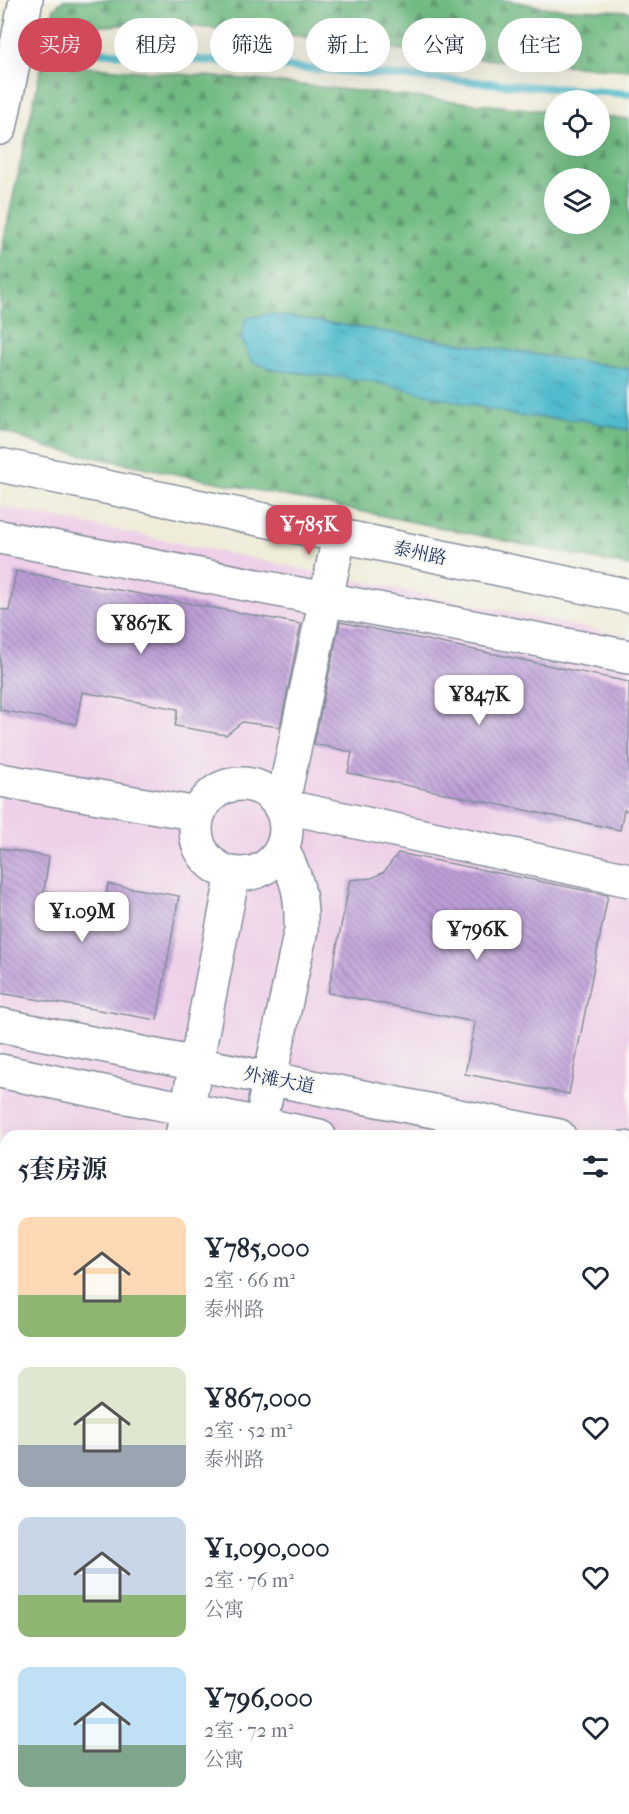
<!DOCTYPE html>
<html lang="zh">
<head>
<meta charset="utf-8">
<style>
	:root { --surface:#fff; --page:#f6f6f7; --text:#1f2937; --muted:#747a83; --accent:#d1495b }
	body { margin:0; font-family:"IM FELL French Canon","Noto Serif SC",serif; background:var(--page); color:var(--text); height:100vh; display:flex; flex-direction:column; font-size:22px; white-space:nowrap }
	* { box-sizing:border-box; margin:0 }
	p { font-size:20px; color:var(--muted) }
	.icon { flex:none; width:33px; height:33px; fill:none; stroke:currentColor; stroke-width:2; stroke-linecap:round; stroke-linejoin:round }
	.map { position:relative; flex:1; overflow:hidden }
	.sheet { position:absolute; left:0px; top:1130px; width:630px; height:686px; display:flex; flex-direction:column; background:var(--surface); border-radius:18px 18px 0 0; box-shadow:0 6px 24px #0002 }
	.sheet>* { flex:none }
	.top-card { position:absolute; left:18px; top:18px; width:594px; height:54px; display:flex; gap:12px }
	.tools { position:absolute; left:544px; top:90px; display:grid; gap:12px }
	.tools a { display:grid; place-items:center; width:66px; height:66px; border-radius:50%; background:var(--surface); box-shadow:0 6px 24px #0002; font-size:30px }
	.price { position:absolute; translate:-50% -51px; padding:0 14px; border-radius:12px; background:#fff; color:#222; font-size:20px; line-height:39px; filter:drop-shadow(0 2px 3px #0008) }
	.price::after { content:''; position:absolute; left:50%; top:36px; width:18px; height:14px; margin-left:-9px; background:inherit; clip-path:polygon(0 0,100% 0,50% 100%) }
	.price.current { background:var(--accent); color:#fff }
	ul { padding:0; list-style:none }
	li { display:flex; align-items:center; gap:18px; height:150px; padding:0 18px }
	li span { display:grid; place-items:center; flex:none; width:168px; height:120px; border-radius:12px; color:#555 }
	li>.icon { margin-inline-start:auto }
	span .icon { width:72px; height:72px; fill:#fffc; stroke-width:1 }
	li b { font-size:26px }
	h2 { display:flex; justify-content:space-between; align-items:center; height:72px; padding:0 18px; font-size:26px }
	.tag { padding:0 21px; border-radius:27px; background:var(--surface); box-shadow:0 6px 24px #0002; font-size:21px; line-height:54px }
	.tag.current { background:var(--accent); color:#fff }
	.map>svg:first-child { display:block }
</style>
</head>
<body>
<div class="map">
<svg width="629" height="1814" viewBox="0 0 629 1814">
	<defs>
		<pattern id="grass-tufts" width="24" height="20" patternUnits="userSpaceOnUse" patternTransform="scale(1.5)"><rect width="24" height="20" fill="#8ddd9d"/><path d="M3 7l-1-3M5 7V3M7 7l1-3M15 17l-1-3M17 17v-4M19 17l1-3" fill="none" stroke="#79be8a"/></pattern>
		<pattern id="forest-firs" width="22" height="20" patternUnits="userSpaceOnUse" patternTransform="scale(1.5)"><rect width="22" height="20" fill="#72bc84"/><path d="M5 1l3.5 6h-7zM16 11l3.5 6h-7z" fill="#5d996f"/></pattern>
		<pattern id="water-ripples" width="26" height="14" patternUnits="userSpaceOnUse" patternTransform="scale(1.5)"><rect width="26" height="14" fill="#50bbcd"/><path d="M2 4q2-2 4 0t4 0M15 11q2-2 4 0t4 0" fill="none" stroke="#4298aa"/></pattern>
		<pattern id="building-back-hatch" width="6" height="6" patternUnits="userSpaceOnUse" patternTransform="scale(1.5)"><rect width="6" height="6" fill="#bd9fd7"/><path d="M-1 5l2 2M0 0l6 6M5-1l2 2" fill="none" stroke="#9982b2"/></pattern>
	</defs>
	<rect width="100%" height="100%" fill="#f6f6f2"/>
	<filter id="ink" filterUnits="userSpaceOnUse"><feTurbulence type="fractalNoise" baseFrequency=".0167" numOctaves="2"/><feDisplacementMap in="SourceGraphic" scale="12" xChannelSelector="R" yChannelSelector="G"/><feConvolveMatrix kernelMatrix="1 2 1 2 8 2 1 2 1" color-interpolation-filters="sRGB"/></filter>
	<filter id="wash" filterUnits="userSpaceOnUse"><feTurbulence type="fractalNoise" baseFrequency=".008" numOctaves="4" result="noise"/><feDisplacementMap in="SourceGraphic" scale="24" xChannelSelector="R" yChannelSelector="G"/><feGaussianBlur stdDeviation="1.35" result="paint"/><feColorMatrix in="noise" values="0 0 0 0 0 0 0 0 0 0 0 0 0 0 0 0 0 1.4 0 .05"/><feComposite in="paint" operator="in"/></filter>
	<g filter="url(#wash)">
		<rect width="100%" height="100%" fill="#efecd8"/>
		<polygon fill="#eed0e8" points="0,506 629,637 629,1698 624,1696 624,1136 6,1136 6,1557 0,1556"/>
		<g fill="url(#grass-tufts)" stroke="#54867e" stroke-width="1.5">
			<polygon points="0,1627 6,1628 6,1689 0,1688"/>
			<polygon points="624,1767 629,1768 629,1814 561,1814 539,1809 624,1809"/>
		</g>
		<path fill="url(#forest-firs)" stroke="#467671" stroke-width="1.5" fill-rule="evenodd" d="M64,0H505L550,8L629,11V70L454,57L298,36L150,23L77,28L78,66L256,80L555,112V146H600V116L629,119V566L49,448L3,431L0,427V257L54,8ZM555,178H600V224H555Z"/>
		<polygon fill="url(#water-ripples)" stroke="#367596" stroke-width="1.5" points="270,314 629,369 629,430 582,420 519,416 371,381 276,370 252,362 241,339 246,318"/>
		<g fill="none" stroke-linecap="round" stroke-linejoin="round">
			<polyline stroke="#50bbcd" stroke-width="8" points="99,52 629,94"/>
		</g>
		<g id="blocks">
			<g fill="url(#building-back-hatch)">
				<polygon points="16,571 301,624 280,727 242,722 226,735 175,726 178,709 82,692 76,724 0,710 0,609 9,611"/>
				<polygon points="340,622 629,682 629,811 624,810 620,830 348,773 352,752 314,744"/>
				<polygon points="0,848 49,857 43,897 104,907 108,884 179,896 157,1020 0,993"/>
				<polygon points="398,853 608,895 569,1094 465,1074 475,1022 328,993 350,880 372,878 384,872"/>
			</g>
		</g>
	</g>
	<g filter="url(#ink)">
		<use href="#blocks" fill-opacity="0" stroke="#858e9b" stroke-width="1.5"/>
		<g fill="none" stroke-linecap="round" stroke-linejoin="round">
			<defs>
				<g id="minor">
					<polyline points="0,465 629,596"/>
					<polyline points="0,537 629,657"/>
					<polyline points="339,537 282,806 629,880"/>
					<polyline points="0,780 198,814"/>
					<circle cx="241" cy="829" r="45"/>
					<polyline points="0,1025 559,1136"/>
					<polyline points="0,1071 319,1136"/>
					<path d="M265,1101L301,930C302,895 298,880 282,849"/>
					<polyline points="182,1136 233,874"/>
					<polyline points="624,1148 629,1149"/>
					<polyline points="624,1197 629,1198"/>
					<polyline points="0,1335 6,1336"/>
					<polyline points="0,1531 6,1533"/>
					<polyline points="0,1598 6,1600"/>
					<polyline points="624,1656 629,1657"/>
					<polyline points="624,1733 629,1734"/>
				</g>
				<polyline id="major" points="0,128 26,0"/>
			</defs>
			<use href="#minor" stroke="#858e9b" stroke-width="36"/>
			<use href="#major" stroke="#858e9b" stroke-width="36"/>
			<polyline stroke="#858e9b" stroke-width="4" stroke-dasharray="4.5 4.5" stroke-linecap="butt" points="357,1136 359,1127"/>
			<use href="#minor" stroke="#fff" stroke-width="33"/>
			<use href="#major" stroke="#fff" stroke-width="33"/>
		</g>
	</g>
	<g text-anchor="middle" stroke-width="4.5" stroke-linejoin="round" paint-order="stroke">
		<g font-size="18" fill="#1b2f5e" stroke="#f6f6f2">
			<text transform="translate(420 553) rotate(12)" y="6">泰州路</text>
			<text transform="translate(279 1080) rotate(11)" y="6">外滩大道</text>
		</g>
	</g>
</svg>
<div class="tools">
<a><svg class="icon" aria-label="locate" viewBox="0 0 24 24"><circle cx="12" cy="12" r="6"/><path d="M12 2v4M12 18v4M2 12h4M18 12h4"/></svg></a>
<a><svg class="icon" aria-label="layers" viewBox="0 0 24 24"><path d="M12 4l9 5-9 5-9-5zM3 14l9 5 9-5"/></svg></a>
</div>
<b class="price current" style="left:309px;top:556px">¥785K</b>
<b class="price" style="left:141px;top:655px">¥867K</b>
<b class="price" style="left:479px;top:726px">¥847K</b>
<b class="price" style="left:82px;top:943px">¥1.09M</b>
<b class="price" style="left:477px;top:961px">¥796K</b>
<div class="top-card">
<a class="tag current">买房</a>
<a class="tag">租房</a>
<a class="tag">筛选</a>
<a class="tag">新上</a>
<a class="tag">公寓</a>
<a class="tag">住宅</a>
</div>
<section class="sheet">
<h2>5套房源<svg class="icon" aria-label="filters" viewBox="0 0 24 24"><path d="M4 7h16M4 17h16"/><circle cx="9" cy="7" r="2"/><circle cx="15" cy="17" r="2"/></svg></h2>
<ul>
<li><span style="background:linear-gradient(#ffd9b3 65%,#8fb573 0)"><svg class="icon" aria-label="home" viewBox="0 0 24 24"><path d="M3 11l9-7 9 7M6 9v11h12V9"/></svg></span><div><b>¥785,000</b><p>2室 · 66 m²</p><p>泰州路</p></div><svg class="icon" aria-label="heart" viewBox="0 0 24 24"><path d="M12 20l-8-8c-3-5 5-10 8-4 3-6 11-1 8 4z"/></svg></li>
<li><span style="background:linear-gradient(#dfe7d0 65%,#9aa5b1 0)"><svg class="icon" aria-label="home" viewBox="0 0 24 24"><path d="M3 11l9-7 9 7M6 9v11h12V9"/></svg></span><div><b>¥867,000</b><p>2室 · 52 m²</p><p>泰州路</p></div><svg class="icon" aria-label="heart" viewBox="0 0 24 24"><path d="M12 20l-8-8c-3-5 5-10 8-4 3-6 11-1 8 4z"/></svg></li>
<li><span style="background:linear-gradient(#c9d6e8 65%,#8fb573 0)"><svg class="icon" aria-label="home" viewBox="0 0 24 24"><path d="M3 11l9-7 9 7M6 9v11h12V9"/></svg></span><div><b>¥1,090,000</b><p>2室 · 76 m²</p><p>公寓</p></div><svg class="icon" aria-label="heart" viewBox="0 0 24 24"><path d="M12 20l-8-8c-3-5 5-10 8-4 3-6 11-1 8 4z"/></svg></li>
<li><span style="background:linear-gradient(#bfe0f5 65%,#7fa58c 0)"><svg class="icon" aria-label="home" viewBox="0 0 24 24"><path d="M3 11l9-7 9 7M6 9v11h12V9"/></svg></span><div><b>¥796,000</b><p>2室 · 72 m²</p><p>公寓</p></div><svg class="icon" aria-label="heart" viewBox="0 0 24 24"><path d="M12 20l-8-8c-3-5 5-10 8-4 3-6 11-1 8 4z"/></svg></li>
</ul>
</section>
</div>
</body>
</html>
